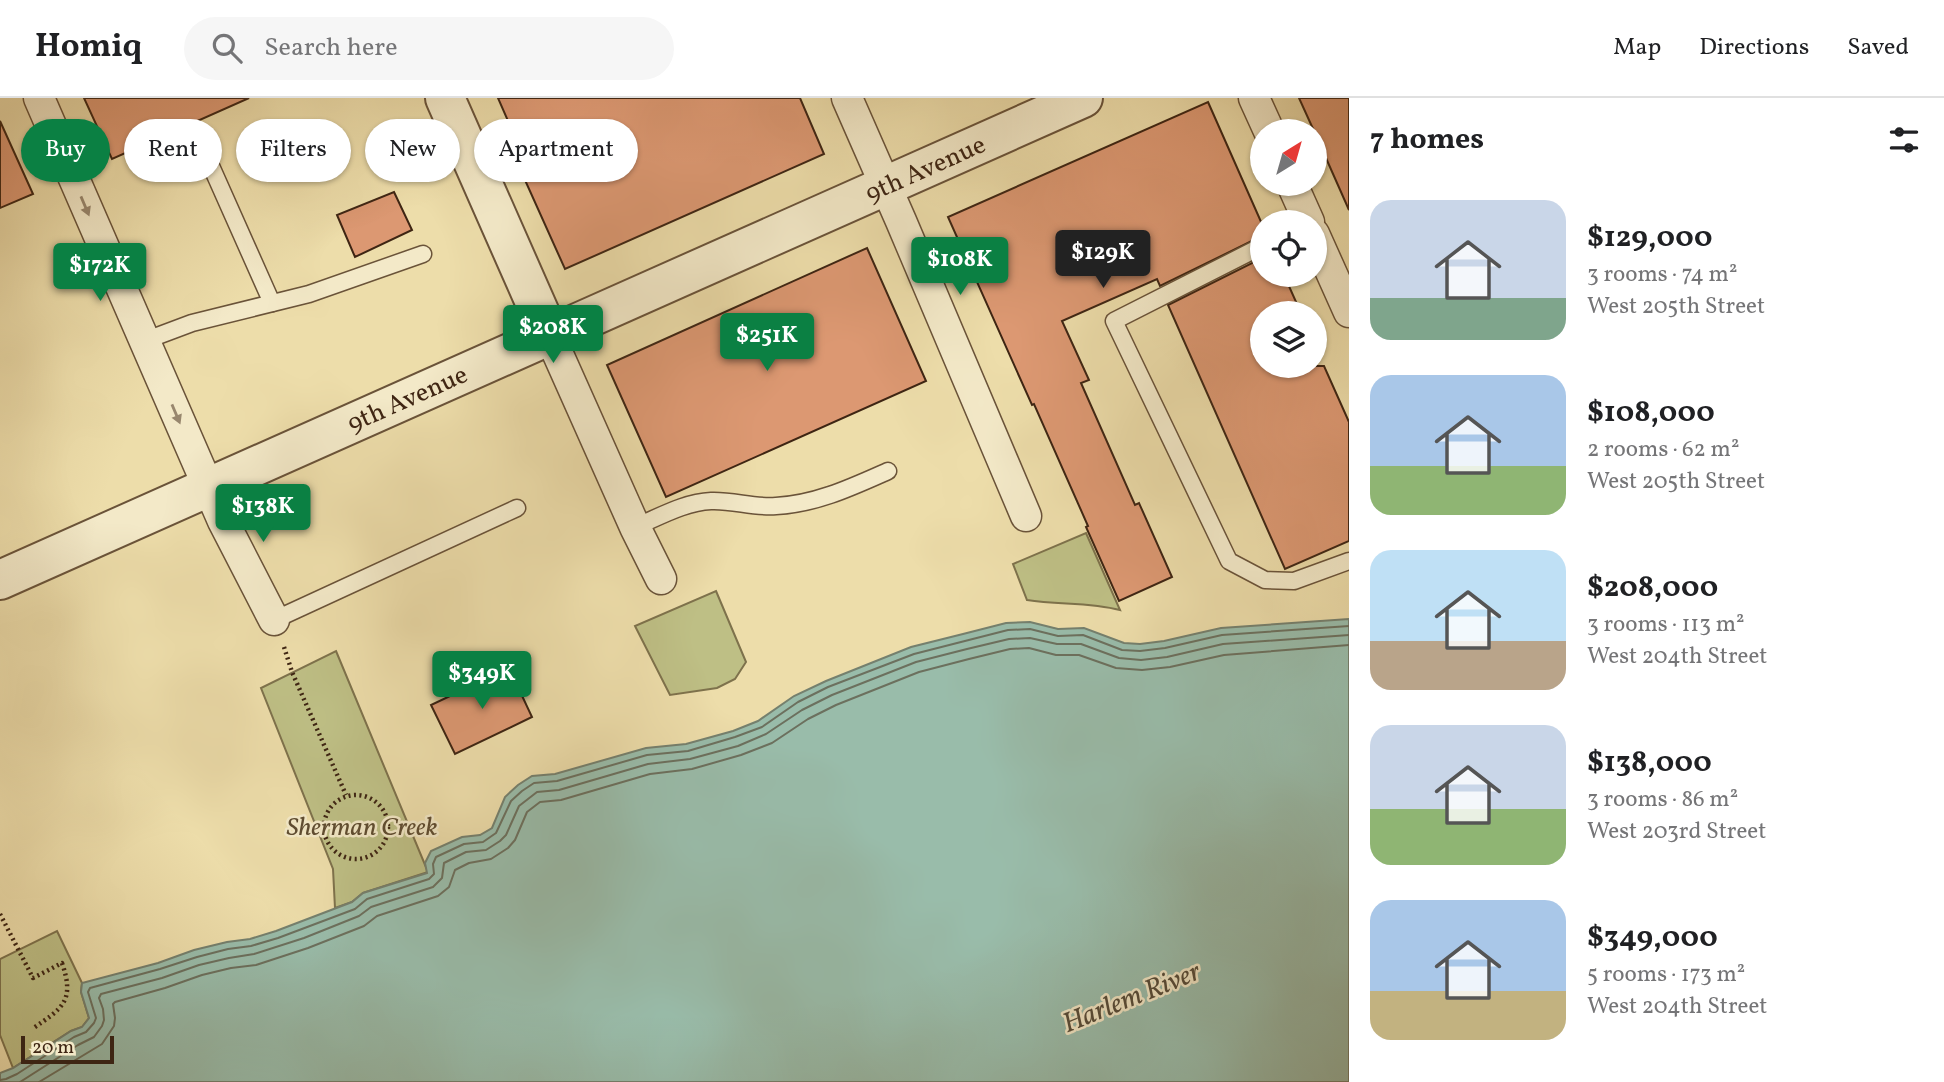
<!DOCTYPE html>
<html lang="en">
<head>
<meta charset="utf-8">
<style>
	:root { --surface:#fff; --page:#f6f6f6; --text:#202124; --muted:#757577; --line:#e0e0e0; --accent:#0b8043 }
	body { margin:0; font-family:Vollkorn,serif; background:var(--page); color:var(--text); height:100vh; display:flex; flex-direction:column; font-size:26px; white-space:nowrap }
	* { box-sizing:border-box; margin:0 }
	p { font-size:23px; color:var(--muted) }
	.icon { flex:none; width:38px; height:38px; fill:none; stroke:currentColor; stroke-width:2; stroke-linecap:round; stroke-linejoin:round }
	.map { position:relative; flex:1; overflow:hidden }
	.side { display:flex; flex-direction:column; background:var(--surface); width:595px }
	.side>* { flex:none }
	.top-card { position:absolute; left:21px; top:21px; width:665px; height:63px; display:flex; gap:14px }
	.needle { width:46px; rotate:37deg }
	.fabs { position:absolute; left:1250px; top:21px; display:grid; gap:14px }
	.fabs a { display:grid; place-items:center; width:77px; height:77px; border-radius:50%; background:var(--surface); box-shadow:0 2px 5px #0004; font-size:35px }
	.scale { position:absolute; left:21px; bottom:18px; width:93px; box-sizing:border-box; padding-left:7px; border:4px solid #3e2513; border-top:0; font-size:19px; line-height:24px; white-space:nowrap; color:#3e2513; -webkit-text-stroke:5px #f3e9c8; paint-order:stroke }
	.price { position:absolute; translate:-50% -60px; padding:0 16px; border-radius:7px; background:var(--accent); color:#fff; font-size:23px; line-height:46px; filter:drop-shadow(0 2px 4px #0008) }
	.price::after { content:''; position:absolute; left:50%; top:42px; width:21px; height:16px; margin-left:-10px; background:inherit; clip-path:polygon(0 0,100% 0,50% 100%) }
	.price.on { background:#222; color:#fff }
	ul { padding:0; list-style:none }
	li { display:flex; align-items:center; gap:21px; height:175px; padding:0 21px }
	li span { display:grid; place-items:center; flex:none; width:196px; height:140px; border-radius:21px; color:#555 }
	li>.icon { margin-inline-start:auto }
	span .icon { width:84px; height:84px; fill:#fffc; stroke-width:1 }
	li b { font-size:30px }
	h2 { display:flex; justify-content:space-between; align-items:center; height:84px; padding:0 21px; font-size:30px }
	.pill { padding:0 24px; border-radius:32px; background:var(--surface); box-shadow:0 2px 5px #0004; font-size:24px; line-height:63px }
	.pill.on { background:var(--accent); color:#fff }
	header { display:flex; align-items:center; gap:42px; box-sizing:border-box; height:98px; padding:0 35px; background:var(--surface); border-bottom:2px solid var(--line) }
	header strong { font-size:33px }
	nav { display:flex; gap:38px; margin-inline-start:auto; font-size:24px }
	.search { width:490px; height:63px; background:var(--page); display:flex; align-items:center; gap:18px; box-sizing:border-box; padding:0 24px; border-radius:38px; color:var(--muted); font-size:26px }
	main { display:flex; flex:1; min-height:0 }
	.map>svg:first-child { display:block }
</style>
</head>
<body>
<header>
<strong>Homiq</strong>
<div class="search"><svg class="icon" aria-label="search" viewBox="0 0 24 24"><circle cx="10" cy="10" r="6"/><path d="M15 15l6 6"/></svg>Search here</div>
<nav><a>Map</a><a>Directions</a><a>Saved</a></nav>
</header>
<main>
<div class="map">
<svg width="1349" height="984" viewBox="0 0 1349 984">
	<rect width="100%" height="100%" fill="#edddaa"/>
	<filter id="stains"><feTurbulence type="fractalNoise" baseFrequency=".00286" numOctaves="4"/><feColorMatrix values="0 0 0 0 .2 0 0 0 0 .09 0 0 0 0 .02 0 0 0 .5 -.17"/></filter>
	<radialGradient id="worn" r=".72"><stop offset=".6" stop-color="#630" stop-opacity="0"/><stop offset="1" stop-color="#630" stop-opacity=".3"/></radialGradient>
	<g fill="#bebf85" stroke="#7e724c" stroke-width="2">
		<path d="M1086,435L1120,512C1089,504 1059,507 1027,502L1013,466Z"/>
		<polygon points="716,493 746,564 735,581 717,590 670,597 635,528"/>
		<polygon points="336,553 428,774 363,795 352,804 335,810 333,771 261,590"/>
		<polygon points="57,833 82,885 81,894 89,920 82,929 71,933 13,970 0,937 0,861"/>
	</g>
	<polygon fill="#99bcaa" stroke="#75806e" stroke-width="2" points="1349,521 1349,984 0,984 0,975 13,970 71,933 82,929 89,920 81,894 82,885 158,865 194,852 227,844 250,841 276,833 352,804 363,795 427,775 425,765 431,753 462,739 480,737 492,730 505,699 518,687 532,678 555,676 646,650 686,646 733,633 758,623 794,598 826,583 911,549 963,536 1006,525 1030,524 1058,531 1084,530 1124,545 1140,546 1164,543 1221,530"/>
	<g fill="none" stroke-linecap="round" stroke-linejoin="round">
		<g stroke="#6c705e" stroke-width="2">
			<polyline points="0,982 6,981 17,976 74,939 86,934 94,925 96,920 88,894 90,890 160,871 197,859 228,851 251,848 278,840 355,811 367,801 429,781 434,776 433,766 436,759 464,746 483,744 496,735 511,703 522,693 534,685 557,683 647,657 688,653 735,639 762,629 798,604 828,589 914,556 1008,532 1030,531 1058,538 1083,537 1122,552 1140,553 1165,550 1222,537 1349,528"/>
			<polyline points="20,984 78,947 94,939 102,928 104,922 103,911 99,900 101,896 162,880 199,867 229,860 254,856 304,840 359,818 371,809 433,789 442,780 444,765 466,754 486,752 500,743 506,737 519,708 537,694 559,692 648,666 690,661 738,648 766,636 802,612 832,597 916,564 967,551 1009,541 1030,540 1057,546 1081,546 1119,560 1141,562 1167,559 1223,546 1349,537"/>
			<polyline points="39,984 102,946 114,928 115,920 113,906 115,904 165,890 202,877 231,870 256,867 308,850 364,828 377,818 438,798 449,789 455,772 469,765 491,761 508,750 515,742 527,714 540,704 561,702 650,676 692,671 741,657 772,645 808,621 836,607 919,574 969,561 1010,551 1029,550 1056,557 1079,557 1116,570 1142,572 1170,569 1224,557 1349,547"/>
		</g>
	</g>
	<g fill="#dc9872" stroke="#3e2513" stroke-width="2">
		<polygon points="84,0 249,0 112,61"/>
		<polygon points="498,0 800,0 824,56 565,171 507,42 515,39"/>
		<polygon points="1299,0 1349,0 1349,112 1314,33"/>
		<polygon points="1208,4 1262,126 1262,138 1160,188 1157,181 1062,223 1089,282 1081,285 1135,407 1139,405 1172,479 1119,503 1086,429 1088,428 1034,306 1032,307 948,119"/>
		<polygon points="0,23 33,96 0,110"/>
		<polygon points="394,94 412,132 355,159 337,117"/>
		<polygon points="867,150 926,283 666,399 607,267"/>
		<polygon points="1262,160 1262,177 1284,177 1301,215 1262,215 1262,268 1324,268 1349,324 1349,443 1285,471 1168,207"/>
		<polygon points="509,570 532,619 455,656 431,607"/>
	</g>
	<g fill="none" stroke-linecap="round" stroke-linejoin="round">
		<defs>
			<g id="service">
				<polyline points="211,68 272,205"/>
				<polyline points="1262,148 1114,223 1229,463 1265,482 1294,483 1349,463"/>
				<polyline points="144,243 192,225 309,196 423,156"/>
				<path d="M635,429C659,419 685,404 711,403C733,402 754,410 776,408C816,406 852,389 888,373"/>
				<polyline points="274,522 517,410"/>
			</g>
			<g id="minor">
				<polyline points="39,0 223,423 274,522"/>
				<polyline points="847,0 901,123 1026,418"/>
				<polyline points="1254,0 1269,33"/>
				<polyline points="1292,86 1309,124"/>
				<polyline points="1314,136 1349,214"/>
				<polyline points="549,236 635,429 661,481"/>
			</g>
			<g id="tertiary">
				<polyline points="445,0 549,236"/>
				<polyline points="0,482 1083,0"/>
			</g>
		</defs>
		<use href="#service" stroke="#6a5339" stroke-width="19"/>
		<use href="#minor" stroke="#6a5339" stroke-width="33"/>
		<use href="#tertiary" stroke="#6a5339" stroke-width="42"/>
		<g stroke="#3e2513" stroke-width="4.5" stroke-dasharray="2 3.5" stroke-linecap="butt">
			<polyline points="284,549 292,574 346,697"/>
			<circle cx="356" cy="729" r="32"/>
			<path d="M0,816L33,880L62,865C75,903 63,910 32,931"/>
		</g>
		<use href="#service" stroke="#f3e9c8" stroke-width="16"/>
		<use href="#minor" stroke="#f3e9c8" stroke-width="30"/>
		<use href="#tertiary" stroke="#f3e9c8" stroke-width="38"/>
	</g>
	<defs><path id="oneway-solid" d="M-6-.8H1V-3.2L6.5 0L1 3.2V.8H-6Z" transform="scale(1.75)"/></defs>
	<g fill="#98876e">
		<use href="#oneway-solid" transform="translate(85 108) rotate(67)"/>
		<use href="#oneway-solid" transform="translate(176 316) rotate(67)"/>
	</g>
	<g text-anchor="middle" stroke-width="5" stroke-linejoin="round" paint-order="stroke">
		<g font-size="26" fill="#3e2513" stroke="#f3e9c8">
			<text transform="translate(925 70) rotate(-24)" y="9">9th Avenue</text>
			<text transform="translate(407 300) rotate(-24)" y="9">9th Avenue</text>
		</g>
		<g font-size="26" font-style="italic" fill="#5e4c30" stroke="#f3e9c8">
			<text x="362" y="737">Sherman Creek</text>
		</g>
		<g font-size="28" font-style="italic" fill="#554b39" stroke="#f3e9c8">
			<text transform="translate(1131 898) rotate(-22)" y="10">Harlem River</text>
		</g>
	</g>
	<rect width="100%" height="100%" filter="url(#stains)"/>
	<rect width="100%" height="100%" fill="url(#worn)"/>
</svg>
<div class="fabs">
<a><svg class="needle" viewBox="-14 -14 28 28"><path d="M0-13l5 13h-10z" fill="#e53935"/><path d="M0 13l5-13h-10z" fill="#757577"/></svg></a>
<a><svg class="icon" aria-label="locate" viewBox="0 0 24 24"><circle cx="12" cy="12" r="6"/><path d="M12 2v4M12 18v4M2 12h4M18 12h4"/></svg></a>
<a><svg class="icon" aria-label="layers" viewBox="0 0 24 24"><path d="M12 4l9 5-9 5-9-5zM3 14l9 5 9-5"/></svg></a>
</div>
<div class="scale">20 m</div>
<b class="price on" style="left:1103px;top:192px">$129K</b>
<b class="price" style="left:960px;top:199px">$108K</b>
<b class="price" style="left:100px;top:205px">$172K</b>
<b class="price" style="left:553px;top:267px">$208K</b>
<b class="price" style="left:767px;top:275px">$251K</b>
<b class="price" style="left:263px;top:446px">$138K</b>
<b class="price" style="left:482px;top:613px">$349K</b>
<div class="top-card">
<a class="pill on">Buy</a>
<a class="pill">Rent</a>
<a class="pill">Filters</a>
<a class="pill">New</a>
<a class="pill">Apartment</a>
</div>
</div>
<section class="side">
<h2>7 homes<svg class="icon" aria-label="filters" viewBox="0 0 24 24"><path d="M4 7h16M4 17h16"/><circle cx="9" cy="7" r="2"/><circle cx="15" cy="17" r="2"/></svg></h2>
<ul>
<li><span style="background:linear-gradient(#c9d6e8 70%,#7fa58c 0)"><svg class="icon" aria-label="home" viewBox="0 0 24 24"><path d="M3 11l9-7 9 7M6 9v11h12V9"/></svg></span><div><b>$129,000</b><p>3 rooms · 74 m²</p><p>West 205th Street</p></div></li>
<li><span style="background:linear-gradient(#a9c7e8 65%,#8fb573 0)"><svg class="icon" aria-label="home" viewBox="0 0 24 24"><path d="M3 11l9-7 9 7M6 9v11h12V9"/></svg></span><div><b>$108,000</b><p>2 rooms · 62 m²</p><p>West 205th Street</p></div></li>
<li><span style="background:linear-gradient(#bfe0f5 65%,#b9a48a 0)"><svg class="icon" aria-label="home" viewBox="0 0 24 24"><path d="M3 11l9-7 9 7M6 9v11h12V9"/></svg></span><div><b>$208,000</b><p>3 rooms · 113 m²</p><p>West 204th Street</p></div></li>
<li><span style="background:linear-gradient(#c9d6e8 60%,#8fb573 0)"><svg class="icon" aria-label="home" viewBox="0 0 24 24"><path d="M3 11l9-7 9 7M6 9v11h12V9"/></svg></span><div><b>$138,000</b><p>3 rooms · 86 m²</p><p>West 203rd Street</p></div></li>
<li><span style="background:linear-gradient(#a9c7e8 65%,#c2b280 0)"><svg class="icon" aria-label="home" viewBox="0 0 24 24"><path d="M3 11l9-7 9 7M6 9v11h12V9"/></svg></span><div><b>$349,000</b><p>5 rooms · 173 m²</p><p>West 204th Street</p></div></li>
</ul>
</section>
</main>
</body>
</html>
